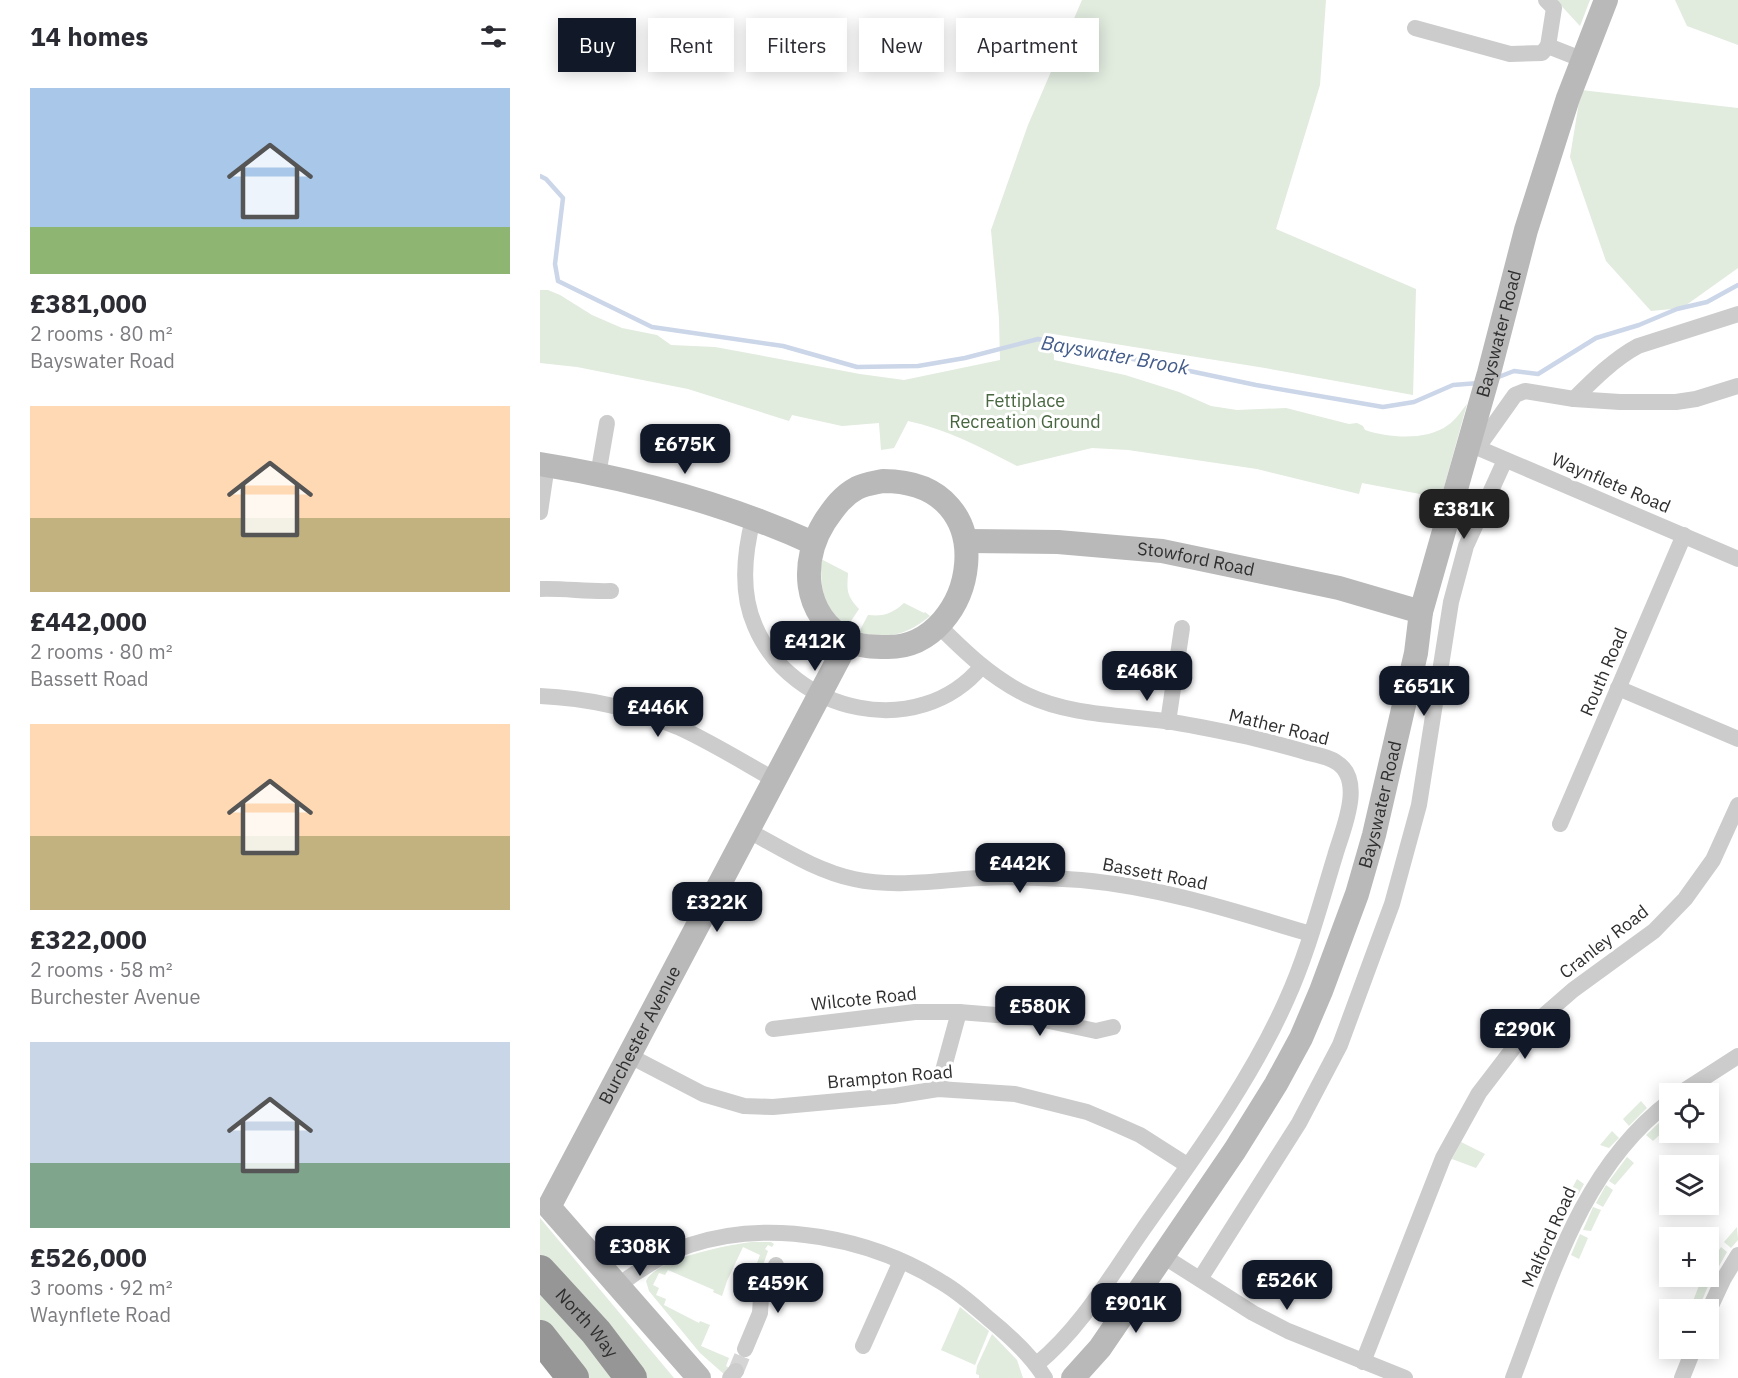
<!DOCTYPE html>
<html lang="en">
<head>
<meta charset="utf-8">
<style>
	:root { --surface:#fff; --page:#f7f7f7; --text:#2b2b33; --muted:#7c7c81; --accent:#111827 }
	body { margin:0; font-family:"IBM Plex Sans",sans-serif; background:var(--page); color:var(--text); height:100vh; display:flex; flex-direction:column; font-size:22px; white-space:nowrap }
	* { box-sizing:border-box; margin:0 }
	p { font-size:20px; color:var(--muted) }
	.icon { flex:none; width:33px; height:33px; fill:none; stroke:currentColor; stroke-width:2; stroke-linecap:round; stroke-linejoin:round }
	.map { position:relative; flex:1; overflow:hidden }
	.side { display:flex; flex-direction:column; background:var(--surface); width:540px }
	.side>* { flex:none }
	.guide { position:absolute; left:18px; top:18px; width:570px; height:54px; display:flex; gap:12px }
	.controls { position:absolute; left:1119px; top:1083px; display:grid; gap:12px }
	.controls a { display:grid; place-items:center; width:60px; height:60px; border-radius:0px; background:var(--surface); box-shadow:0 3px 15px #0003; font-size:30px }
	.price { position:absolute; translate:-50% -51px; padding:0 14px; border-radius:12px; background:var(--accent); color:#fff; font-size:20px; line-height:39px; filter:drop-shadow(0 2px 3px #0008) }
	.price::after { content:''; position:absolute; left:50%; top:36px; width:18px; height:14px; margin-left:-9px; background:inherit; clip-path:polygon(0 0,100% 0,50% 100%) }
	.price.on { background:#222; color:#fff }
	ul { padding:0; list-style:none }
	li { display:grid; align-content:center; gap:12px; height:318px; padding:0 30px }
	li span { display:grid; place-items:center; height:186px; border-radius:0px; color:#555 }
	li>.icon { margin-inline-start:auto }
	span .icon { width:108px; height:108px; fill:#fffc; stroke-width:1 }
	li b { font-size:26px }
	h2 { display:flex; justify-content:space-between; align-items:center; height:72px; padding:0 30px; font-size:26px }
	.chip { padding:0 21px; border-radius:0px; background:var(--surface); box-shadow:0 3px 15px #0003; font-size:21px; line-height:54px }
	.chip.on { background:var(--accent); color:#fff }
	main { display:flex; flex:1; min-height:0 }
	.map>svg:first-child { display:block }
</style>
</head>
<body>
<main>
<section class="side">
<h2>14 homes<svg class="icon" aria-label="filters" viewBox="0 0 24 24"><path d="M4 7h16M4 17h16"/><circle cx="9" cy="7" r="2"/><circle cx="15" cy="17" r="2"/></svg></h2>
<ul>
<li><span style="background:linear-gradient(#a9c7e8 75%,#8fb573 0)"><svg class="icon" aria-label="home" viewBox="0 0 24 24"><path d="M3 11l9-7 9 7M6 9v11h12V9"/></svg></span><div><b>£381,000</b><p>2 rooms · 80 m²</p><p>Bayswater Road</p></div></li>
<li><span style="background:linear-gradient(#ffd9b3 60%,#c2b280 0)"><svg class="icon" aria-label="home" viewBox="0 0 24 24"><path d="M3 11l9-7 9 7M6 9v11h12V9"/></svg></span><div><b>£442,000</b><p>2 rooms · 80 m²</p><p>Bassett Road</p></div></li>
<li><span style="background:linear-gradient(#ffd9b3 60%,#c2b280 0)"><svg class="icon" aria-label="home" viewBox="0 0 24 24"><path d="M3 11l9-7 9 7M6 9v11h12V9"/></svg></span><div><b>£322,000</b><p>2 rooms · 58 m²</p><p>Burchester Avenue</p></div></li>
<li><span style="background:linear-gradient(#c9d6e8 65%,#7fa58c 0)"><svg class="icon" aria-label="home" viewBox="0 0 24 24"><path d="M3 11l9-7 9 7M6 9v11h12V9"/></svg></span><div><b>£526,000</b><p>3 rooms · 92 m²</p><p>Waynflete Road</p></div></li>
</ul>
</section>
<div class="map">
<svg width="1198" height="1378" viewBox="0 0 1198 1378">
	<rect width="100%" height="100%" fill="#fff"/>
	<g fill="#e1ebde">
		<path d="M542,0H786L780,85L736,229L876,289L873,395L725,368L513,334L514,360L585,375L639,392L671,406L697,410L746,408L809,424L817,423L823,426L825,430C849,438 887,441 908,425C916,420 921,411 927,404L901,498L822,483L819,494L717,469L588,450L552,448L477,466C442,448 407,429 368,421L354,448L341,450L339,423L302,426L252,415L249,421L148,389L37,367L0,363V290H8L20,295L52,315L82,328L117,335L131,345L175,347L320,374L364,380L460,360L459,318L451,230L488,125Z"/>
		<polygon points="1016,0 1050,0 1040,26"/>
		<polygon points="1135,0 1198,0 1198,45 1147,26"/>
		<polygon points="1041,90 1198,108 1198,268 1142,308 1111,311 1066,261 1030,157"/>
		<path d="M281,559L308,573C307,590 306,595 319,609L307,627C282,605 281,590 281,559Z"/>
		<path d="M364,603L384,613L385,612L390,616C368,634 347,641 319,632L328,615C344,617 353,613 364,603Z"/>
		<polygon points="1101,1101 1107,1108 1089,1126 1083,1119"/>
		<polygon points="1121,1121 1127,1128 1113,1141 1106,1135"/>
		<polygon points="1072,1131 1079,1138 1069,1148 1060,1145"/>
		<polygon points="921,1142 945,1154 936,1168 912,1159"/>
		<polygon points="1087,1157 1094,1163 1075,1185 1069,1181"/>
		<polygon points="1037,1179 1044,1184 1027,1215 1020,1211"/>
		<polygon points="1066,1185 1073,1190 1063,1207 1056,1203"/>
		<polygon points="1053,1207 1061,1210 1051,1231 1043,1230"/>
		<polygon points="0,1218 134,1378 106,1378 0,1256"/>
		<polygon points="1197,1227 1198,1240 1191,1248 1184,1242"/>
		<polygon points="1040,1234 1048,1238 1039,1259 1031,1255"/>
		<path d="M212,1242H231L234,1244L232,1247L228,1245L225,1249L228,1251L223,1265L217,1263L220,1255L203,1247L187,1281L182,1296L173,1292L174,1290L128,1270L125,1275L119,1273L113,1285L119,1288L116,1295L126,1299L124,1305L159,1323L160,1321L170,1325L161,1346L189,1358L186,1366L191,1369L185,1375L160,1353L109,1291L106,1281C117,1258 188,1245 212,1242Z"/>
		<polygon points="1181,1247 1187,1252 1174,1275 1169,1272 1169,1266"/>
		<polygon points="0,1283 78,1378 45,1378 0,1321"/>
		<polygon points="1160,1283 1168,1286 1161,1303 1153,1301"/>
		<polygon points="420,1307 449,1331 435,1365 401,1350"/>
		<polygon points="452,1334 477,1360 483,1378 439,1378 439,1375 436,1374 437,1366"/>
	</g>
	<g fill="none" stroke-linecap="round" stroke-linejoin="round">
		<g stroke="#ccd6e9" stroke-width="4.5">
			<polyline points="0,176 6,179 23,198 15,264 18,281 112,327 243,346 317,367 378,366 425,358 498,339 716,385 843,407 874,402 913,385 939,383"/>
			<polyline points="956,378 974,371 998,374 1056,338 1099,325 1137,309 1167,302 1198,285"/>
		</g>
		<polyline stroke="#d5d5d5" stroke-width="16" stroke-dasharray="16 8" stroke-linecap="butt" points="196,1371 205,1349"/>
		<g stroke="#ccc" stroke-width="16">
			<polyline points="1006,0 1014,8 1008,46"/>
			<polyline points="875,28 970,54 1002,53 1008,46 1041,59"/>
			<path d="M1034,399C1054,379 1074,359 1098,346L1198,314"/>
			<polyline points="929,444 1198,559"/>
			<polyline points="938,447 975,395 985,391 1034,399 1080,402 1136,402 1156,399 1198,386"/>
			<polyline points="58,475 67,423"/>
			<polyline points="0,512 7,465"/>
			<path d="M213,519C204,554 200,592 215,626C252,714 379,742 442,666"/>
			<path d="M0,589C24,588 47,592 71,591"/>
			<path d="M398,625C425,652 452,678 487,695C529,715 579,715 625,721C653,725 681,731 709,737C729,742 749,747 769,753C778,755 789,757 796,762C826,780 802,831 795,856C780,905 767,955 746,1001C709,1084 654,1157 602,1231C570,1277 541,1328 497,1364"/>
			<polyline points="1078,688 1198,739"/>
			<path d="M0,696C47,698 95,709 138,727C171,742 203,762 235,780"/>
			<polyline points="628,722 642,628"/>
			<polyline points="1020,824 1144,535"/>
			<path d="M207,830C241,848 276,871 314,879C355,888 399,880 441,878C474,876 508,878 541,880C620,887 695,911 770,934"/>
			<polyline points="419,1012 495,1018 556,1031 573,1027"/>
			<polyline points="233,1029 375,1012 419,1012 398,1089"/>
			<polyline points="88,1055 163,1094 204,1106 233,1107 354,1096 398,1089 475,1094 547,1112 573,1123 600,1135 647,1165"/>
			<polyline points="1139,1094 1198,1056"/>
			<polyline points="623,1256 713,1313 748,1331 865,1378"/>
			<polyline points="660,1279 759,1123 800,1045 852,904 879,805 911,602 926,546 965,460"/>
			<path d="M79,1285C101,1268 123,1254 150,1245C231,1218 332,1238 403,1283C420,1293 434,1306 449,1319C470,1336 491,1355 505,1378"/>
			<polyline points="1168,1312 1183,1280 1198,1255"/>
			<polyline points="323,1346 361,1261"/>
			<polyline points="205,1349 220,1313 221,1298 236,1265"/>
			<polyline points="823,1362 903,1158 939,1093 975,1046 1002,1017 1033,990 1114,931 1145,899 1173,860 1198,805"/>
			<polyline points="190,1378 196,1371"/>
			<path d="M973,1378C1011,1278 1041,1169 1130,1101"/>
			<polyline points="1142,1378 1154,1348"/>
		</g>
		<g stroke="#b9b9b9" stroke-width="24">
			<path d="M0,464C94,479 187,504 273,543"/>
			<path d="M343,481C469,481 437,647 348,647C335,647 319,647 307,640C262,614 260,561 285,521C294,508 302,496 317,488C325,484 334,483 343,481Z"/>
			<path id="s1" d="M426,541L518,542L622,551L799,588L881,612"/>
			<path id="s2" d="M159,1378L9,1207L308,641"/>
			<path id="s3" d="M533,1378L560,1348L695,1150L736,1084L761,1038L781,991L817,894L834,835L876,653L881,612L949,373L986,230L1028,98L1066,0"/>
		</g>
		<g stroke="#969696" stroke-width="32">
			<path id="s4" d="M0,1271L56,1332L91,1378"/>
			<polyline points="0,1336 33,1378"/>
		</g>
	</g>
	<g text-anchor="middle" stroke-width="6" stroke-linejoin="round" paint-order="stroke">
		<g font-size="18" fill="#2f2f2f" stroke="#fff">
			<text dy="6" stroke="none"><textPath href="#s3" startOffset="1143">Bayswater Road</textPath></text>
			<text transform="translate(1071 483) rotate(23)" y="6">Waynflete Road</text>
			<text dy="6" stroke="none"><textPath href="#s1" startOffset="231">Stowford Road</textPath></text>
			<text transform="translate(1064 672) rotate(-67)" y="6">Routh Road</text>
			<text transform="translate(739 727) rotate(14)" y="6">Mather Road</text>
			<text dy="6" stroke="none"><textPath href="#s3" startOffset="657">Bayswater Road</textPath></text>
			<text transform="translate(615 874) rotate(11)" y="6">Bassett Road</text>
			<text transform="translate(1064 942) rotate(-38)" y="6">Cranley Road</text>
			<text transform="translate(324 999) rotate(-6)" y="6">Wilcote Road</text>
			<text dy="6" stroke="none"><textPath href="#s2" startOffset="422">Burchester Avenue</textPath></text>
			<text transform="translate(350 1077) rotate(-5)" y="6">Brampton Road</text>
			<text transform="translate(1009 1237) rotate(-66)" y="6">Malford Road</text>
			<text dy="6" stroke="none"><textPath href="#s4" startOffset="70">North Way</textPath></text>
		</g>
		<g font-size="18" fill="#486740" stroke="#fff">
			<text x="485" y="407">Fettiplace<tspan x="485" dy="21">Recreation Ground</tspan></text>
		</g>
		<g font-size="20" font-style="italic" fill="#435c8a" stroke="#fff">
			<text transform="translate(575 355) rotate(10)" y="7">Bayswater Brook</text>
		</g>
	</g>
</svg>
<div class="controls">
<a><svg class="icon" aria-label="locate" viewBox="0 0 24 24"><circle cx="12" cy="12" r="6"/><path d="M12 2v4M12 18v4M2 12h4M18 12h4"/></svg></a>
<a><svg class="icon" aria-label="layers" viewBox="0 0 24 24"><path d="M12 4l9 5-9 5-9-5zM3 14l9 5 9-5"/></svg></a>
<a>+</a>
<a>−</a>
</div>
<b class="price" style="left:145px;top:475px">£675K</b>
<b class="price on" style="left:924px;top:540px">£381K</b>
<b class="price" style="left:275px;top:672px">£412K</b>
<b class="price" style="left:607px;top:702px">£468K</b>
<b class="price" style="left:884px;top:717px">£651K</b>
<b class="price" style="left:118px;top:738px">£446K</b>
<b class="price" style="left:480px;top:894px">£442K</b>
<b class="price" style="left:177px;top:933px">£322K</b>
<b class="price" style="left:500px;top:1037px">£580K</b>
<b class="price" style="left:985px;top:1060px">£290K</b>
<b class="price" style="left:100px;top:1277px">£308K</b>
<b class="price" style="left:747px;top:1311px">£526K</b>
<b class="price" style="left:238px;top:1314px">£459K</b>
<b class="price" style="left:596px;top:1334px">£901K</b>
<div class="guide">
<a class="chip on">Buy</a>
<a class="chip">Rent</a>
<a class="chip">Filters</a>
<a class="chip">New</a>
<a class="chip">Apartment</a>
</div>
</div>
</main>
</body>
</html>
